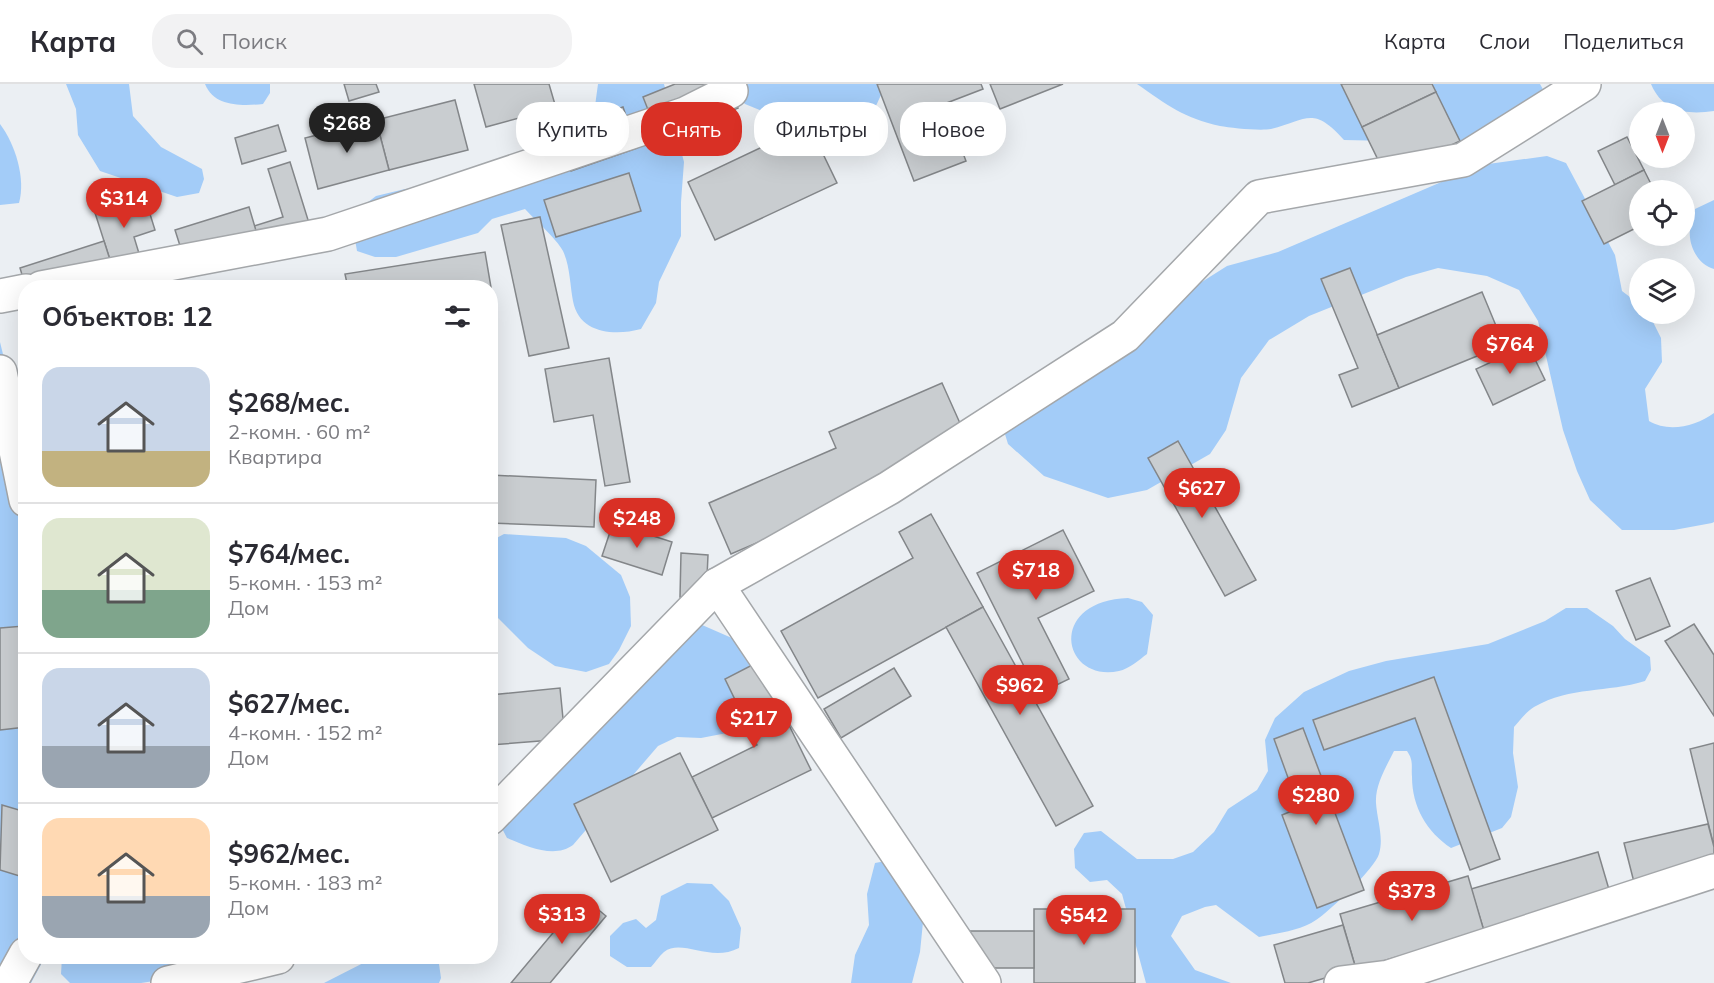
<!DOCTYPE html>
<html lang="ru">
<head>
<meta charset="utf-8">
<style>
	:root { --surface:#fff; --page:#f2f2f3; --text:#2b2b33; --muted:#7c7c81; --line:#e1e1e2; --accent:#d93025 }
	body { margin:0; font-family:Mulish,sans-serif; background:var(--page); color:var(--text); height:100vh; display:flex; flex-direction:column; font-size:22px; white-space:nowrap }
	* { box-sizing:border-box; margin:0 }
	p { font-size:20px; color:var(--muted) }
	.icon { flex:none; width:33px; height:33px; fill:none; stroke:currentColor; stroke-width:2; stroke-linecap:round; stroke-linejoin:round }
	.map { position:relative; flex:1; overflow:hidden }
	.panel { position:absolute; left:18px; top:196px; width:480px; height:684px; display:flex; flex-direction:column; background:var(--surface); border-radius:24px; box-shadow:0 6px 24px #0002 }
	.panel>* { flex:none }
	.banner { position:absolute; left:516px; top:18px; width:570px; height:54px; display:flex; gap:12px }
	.needle { width:39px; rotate:180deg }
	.fabs { position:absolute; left:1629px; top:18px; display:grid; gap:12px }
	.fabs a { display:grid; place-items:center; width:66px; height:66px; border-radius:50%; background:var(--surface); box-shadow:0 6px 24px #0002; font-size:30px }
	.price { position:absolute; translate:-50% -51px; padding:0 14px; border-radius:21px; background:var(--accent); color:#fff; font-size:20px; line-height:39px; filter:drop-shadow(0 2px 3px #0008) }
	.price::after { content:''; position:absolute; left:50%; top:36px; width:18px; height:14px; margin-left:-9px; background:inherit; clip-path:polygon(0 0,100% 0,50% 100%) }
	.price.current { background:#222; color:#fff }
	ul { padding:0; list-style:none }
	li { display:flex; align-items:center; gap:18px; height:150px; padding:0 24px }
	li+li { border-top:2px solid var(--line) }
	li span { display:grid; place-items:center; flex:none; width:168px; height:120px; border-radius:18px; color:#555 }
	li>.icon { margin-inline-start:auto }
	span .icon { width:72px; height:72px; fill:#fffc; stroke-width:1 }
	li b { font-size:26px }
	h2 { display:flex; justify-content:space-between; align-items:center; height:72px; padding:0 24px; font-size:26px }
	.pill { padding:0 21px; border-radius:24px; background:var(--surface); box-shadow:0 6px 24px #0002; font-size:21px; line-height:54px }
	.pill.current { background:var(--accent); color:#fff }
	header { display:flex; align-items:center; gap:36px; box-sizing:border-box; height:84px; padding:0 30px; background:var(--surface); border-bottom:2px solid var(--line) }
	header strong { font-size:28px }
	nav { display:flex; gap:33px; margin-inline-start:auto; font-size:21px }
	.search { width:420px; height:54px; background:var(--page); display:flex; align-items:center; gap:15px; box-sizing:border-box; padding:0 21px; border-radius:24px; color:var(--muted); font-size:22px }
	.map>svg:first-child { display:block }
</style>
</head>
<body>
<header>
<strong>Карта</strong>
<div class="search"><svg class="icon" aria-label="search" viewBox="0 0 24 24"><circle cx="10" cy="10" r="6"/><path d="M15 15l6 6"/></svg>Поиск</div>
<nav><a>Карта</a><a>Слои</a><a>Поделиться</a></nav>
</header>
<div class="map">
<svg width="1714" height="899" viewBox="0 0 1714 899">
	<rect width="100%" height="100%" fill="#ebeff3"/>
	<g fill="#a3ccf8">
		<polygon points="66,0 129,0 133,32 161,63 202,85 204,95 199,109 177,113 100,87 78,51 76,25"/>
		<path d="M205,0H270V9L263,20C242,22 214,23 205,0Z"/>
		<path d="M598,0H664L684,78L681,118V152L659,198L656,219L641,245C615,252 579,250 573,217C570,201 570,182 563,167C556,154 536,137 525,125L492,135L478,149L396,173H375L357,167L352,138L359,125L376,112L405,105L431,103L556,71L595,22Z"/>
		<polygon points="727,0 886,0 875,24 865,36 843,46 791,39 745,20"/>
		<path d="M1137,0H1540L1550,18L1483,59L1344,56C1313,21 1307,36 1271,45C1260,47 1231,44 1220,42C1184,34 1167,21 1137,0Z"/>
		<path d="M1651,0H1714V27C1687,31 1663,28 1651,0Z"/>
		<path d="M0,40C15,60 26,94 19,119L0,121Z"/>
		<path d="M1547,72L1566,79L1615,171L1622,207L1639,220L1640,230H1649L1661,254L1662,278L1645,305L1649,337C1669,349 1696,342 1714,329V438L1712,439L1674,446H1622L1590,416L1577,387L1563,346L1538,237L1519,206L1487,192L1438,184L1406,193L1309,232L1269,256L1241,294L1226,346L1210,370L1147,406L1108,414L1044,392L1008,360L1001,337L1178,213L1227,182L1278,168L1481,81Z"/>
		<path d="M1714,116V185C1698,181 1688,161 1690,145C1690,138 1694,131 1695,125Z"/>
		<polygon points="0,258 25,360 26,873 45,873 31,899 0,899"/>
		<polygon points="504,450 566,454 586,462 621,491 630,513 631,542 619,566 609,580 586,588 555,582 528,564 493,529 490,524 491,457"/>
		<path d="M1128,514L1142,518L1153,531L1147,570C1139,576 1129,585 1119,587C1062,599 1046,517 1128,514Z"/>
		<path d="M1566,524H1587L1613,542L1625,555L1650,573L1651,586L1645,597C1607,609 1571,602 1534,623C1527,627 1520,636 1514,643L1513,669L1518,703L1511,733L1502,744L1451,764C1427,748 1412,723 1412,693C1411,682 1414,677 1407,667H1394C1386,683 1375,701 1376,719C1377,735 1384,754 1379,770C1375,784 1330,827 1316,836C1301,847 1276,849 1259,853L1216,821L1205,823L1182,832L1171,852L1195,886L1231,899H1146L1122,810L1107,796L1090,798L1075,784L1074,765L1084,749L1101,747L1137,775H1173L1193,768L1214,748L1228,725L1257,706L1268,687L1265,656L1275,634L1304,608L1349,587L1386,577L1488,560L1545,537Z"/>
		<path d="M693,537L757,565L783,604L737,644L727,649L701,654L677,653L658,662L573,761C554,775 527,762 507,754L496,733Z"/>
		<polygon points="907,773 926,808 920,868 912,899 851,899 855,871 869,841 867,810 875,779"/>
		<path d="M687,799L712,800L729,817L741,844L739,864C710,879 682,854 664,868C659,872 655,879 651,883H627L610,872V852L623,839L636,835L646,844L656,836L661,812Z"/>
		<polygon points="62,873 225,873 180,893 141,899 70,899 61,890"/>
		<polygon points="375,873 438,873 441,894 439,899 324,899"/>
	</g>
	<g fill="#c9cdd0" stroke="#838689" stroke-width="1.5">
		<polygon points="344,0 376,0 379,8 349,17"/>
		<polygon points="474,0 549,0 556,24 486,43"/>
		<polygon points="675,0 729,0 738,24 660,56 643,13"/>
		<polygon points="877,0 981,0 983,5 944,20 966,77 914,97"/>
		<polygon points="990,0 1063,0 1000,25"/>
		<polygon points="1341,0 1432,0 1436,8 1362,43"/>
		<polygon points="1436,8 1460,57 1386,92 1362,43"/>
		<polygon points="455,16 468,66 389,86 376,36"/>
		<polygon points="623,23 637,64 571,87 557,46"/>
		<polygon points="376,36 389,86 318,105 305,54"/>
		<polygon points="278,41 286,67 242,80 235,54"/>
		<polygon points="809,41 837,99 715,156 688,98"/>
		<polygon points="1627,53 1644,86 1615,101 1598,67"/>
		<polygon points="290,78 313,152 262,167 254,142 283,133 268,85"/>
		<polygon points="1644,86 1654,106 1640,106 1640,142 1604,160 1582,117"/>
		<polygon points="629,89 641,127 556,153 544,116"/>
		<polygon points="139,95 155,146 134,153 148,199 131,204 119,204 89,110"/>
		<polygon points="249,123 262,167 189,190 175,146"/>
		<polygon points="540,133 569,264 529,272 501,141"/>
		<polygon points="104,157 119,204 26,204 20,184"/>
		<polygon points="485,168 494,221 490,222 490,204 348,204 345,190"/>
		<polygon points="1350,184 1399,304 1352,323 1339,291 1358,284 1321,195"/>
		<polygon points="1482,208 1504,261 1399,304 1377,251"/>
		<polygon points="1528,261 1545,296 1493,321 1476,285"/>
		<polygon points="609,274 630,398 605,402 593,331 554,338 545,285"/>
		<polygon points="942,299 972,366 731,470 709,419 836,364 829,348"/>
		<polygon points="1178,357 1256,496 1225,512 1148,374"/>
		<polygon points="490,391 596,396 594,443 490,439"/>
		<polygon points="931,430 983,523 818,614 781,547 913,474 899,448"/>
		<polygon points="613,439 672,458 662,491 602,472"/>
		<polygon points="1063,446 1094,507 1038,534 1069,595 1038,610 977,489"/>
		<polygon points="681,469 708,471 706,515 680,513"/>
		<polygon points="1650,494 1670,542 1636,556 1616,507"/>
		<polygon points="983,523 1093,722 1056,742 946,543"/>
		<polygon points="1694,540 1714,571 1714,632 1665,557"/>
		<polygon points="24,542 26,643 0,646 0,544"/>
		<polygon points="758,578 811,686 712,734 692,693 757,661 725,595"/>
		<polygon points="894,584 911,612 841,654 824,625"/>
		<polygon points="1434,593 1500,775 1470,786 1415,634 1324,666 1313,636"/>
		<polygon points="560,604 565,655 490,661 490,611"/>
		<polygon points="1303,644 1364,806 1317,824 1282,731 1299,724 1274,655"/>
		<polygon points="1714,659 1714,763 1690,665"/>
		<polygon points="680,669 718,746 611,798 574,720"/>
		<polygon points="2,721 26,728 26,794 0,786"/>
		<polygon points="1708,740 1714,763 1714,787 1636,806 1624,759"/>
		<polygon points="1598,768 1615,826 1484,847 1471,805"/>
		<polygon points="1468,792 1484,847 1356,885 1340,830"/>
		<polygon points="583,813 606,832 550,899 511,899"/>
		<rect x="1034" y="825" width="101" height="74"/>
		<polygon points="1343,841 1356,885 1308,899 1285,899 1274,861"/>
		<rect x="966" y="847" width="68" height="37"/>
	</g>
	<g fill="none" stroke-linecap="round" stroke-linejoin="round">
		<defs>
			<g id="minor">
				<polyline points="41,204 328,150 685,30 731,7"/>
				<polyline points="0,212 26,207"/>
				<polyline points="0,288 26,416"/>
				<polyline points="717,501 984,899"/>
				<polyline points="490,734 717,501 889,404 1125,252 1259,113 1463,76 1584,0"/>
				<polyline points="10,899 26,870"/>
				<polyline points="168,899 278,873"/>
				<polyline points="1341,899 1389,893 1714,787"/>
			</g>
		</defs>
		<use href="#minor" stroke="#a4a7aa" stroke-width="36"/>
		<use href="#minor" stroke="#fff" stroke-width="33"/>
	</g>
</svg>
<div class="fabs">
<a><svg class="needle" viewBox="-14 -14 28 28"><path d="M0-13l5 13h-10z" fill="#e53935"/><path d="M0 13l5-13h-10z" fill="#7c7c81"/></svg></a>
<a><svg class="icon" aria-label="locate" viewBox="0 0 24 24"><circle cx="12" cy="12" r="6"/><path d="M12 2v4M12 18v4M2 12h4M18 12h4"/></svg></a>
<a><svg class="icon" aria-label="layers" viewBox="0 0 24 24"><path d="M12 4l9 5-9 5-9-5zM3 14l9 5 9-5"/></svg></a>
</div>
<b class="price current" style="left:347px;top:70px">$268</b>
<b class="price" style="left:124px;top:145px">$314</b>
<b class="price" style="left:1510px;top:291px">$764</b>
<b class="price" style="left:1202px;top:435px">$627</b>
<b class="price" style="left:637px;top:465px">$248</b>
<b class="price" style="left:1036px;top:517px">$718</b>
<b class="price" style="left:1020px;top:632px">$962</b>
<b class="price" style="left:754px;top:665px">$217</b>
<b class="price" style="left:1316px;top:742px">$280</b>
<b class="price" style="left:1412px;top:838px">$373</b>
<b class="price" style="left:562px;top:861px">$313</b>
<b class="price" style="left:1084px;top:862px">$542</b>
<div class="banner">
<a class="pill">Купить</a>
<a class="pill current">Снять</a>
<a class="pill">Фильтры</a>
<a class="pill">Новое</a>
</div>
<section class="panel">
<h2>Объектов: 12<svg class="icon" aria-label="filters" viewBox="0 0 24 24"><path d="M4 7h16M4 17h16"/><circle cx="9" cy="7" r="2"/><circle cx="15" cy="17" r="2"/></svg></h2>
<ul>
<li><span style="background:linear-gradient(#c9d6e8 70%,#c2b280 0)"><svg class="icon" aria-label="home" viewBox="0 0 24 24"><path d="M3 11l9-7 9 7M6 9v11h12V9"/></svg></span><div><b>$268/мес.</b><p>2-комн. · 60 m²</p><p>Квартира</p></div></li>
<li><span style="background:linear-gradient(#dfe7d0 60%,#7fa58c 0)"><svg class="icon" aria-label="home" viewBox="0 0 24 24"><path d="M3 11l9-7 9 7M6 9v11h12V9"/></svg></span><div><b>$764/мес.</b><p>5-комн. · 153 m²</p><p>Дом</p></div></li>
<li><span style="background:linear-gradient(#c9d6e8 65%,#9aa5b1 0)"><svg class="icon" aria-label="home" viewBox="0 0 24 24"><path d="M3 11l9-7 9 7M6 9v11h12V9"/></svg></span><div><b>$627/мес.</b><p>4-комн. · 152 m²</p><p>Дом</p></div></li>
<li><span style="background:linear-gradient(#ffd9b3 65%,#9aa5b1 0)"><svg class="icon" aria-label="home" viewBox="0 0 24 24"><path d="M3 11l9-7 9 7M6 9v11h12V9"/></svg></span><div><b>$962/мес.</b><p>5-комн. · 183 m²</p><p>Дом</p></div></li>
</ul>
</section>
</div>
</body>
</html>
